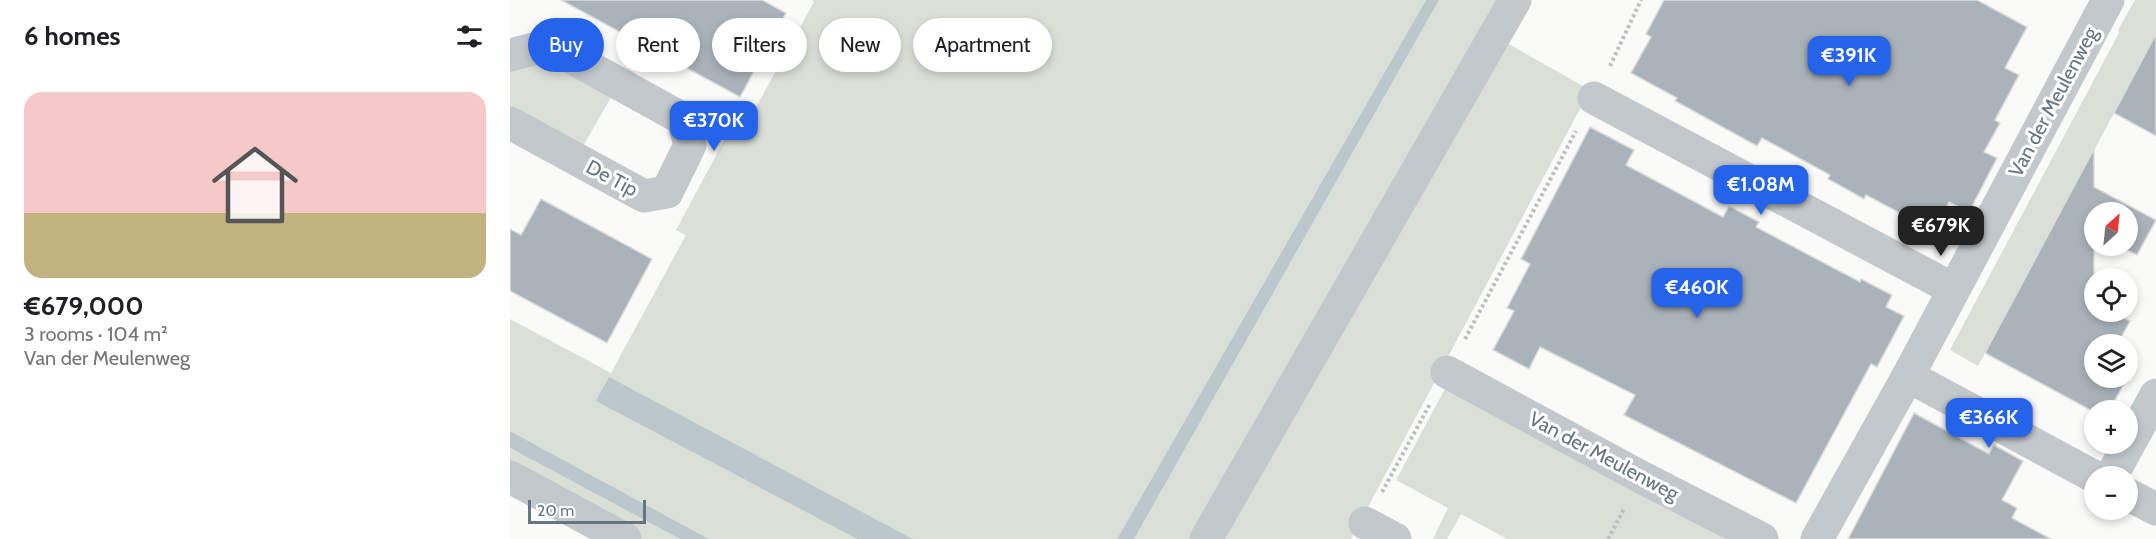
<!DOCTYPE html>
<html lang="en">
<head>
<meta charset="utf-8">
<style>
	:root { --surface:#fff; --page:#f6f6f6; --text:#202124; --muted:#757577; --accent:#2563eb }
	body { margin:0; font-family:Cabin,sans-serif; background:var(--page); color:var(--text); height:100vh; display:flex; flex-direction:column; font-size:22px; white-space:nowrap }
	* { box-sizing:border-box; margin:0 }
	p { font-size:20px; color:var(--muted) }
	.icon { flex:none; width:33px; height:33px; fill:none; stroke:currentColor; stroke-width:2; stroke-linecap:round; stroke-linejoin:round }
	.map { position:relative; flex:1; overflow:hidden }
	.panel { display:flex; flex-direction:column; background:var(--surface); width:510px }
	.panel>* { flex:none }
	.hud { position:absolute; left:18px; top:18px; width:570px; height:54px; display:flex; gap:12px }
	.needle { width:39px; rotate:27deg }
	.buttons { position:absolute; left:1574px; top:202px; display:grid; gap:12px }
	.buttons a { display:grid; place-items:center; width:54px; height:54px; border-radius:50%; background:var(--surface); box-shadow:0 3px 9px #0003; font-size:30px }
	.scale { position:absolute; left:18px; bottom:15px; width:118px; box-sizing:border-box; padding-left:6px; border:3px solid #657683; border-top:0; font-size:16px; line-height:21px; white-space:nowrap; color:#657683; -webkit-text-stroke:4px #fff; paint-order:stroke }
	.price { position:absolute; translate:-50% -51px; padding:0 14px; border-radius:12px; background:var(--accent); color:#fff; font-size:20px; line-height:39px; filter:drop-shadow(0 2px 3px #0008) }
	.price::after { content:''; position:absolute; left:50%; top:36px; width:18px; height:14px; margin-left:-9px; background:inherit; clip-path:polygon(0 0,100% 0,50% 100%) }
	.price.on { background:#222; color:#fff }
	ul { padding:0; list-style:none }
	li { display:grid; align-content:center; gap:12px; height:318px; padding:0 24px }
	li span { display:grid; place-items:center; height:186px; border-radius:18px; color:#555 }
	li>.icon { margin-inline-start:auto }
	span .icon { width:108px; height:108px; fill:#fffc; stroke-width:1 }
	li b { font-size:26px }
	h2 { display:flex; justify-content:space-between; align-items:center; height:72px; padding:0 24px; font-size:26px }
	.pill { padding:0 21px; border-radius:27px; background:var(--surface); box-shadow:0 3px 9px #0003; font-size:21px; line-height:54px }
	.pill.on { background:var(--accent); color:#fff }
	main { display:flex; flex:1; min-height:0 }
	.map>svg:first-child { display:block }
</style>
</head>
<body>
<main>
<section class="panel">
<h2>6 homes<svg class="icon" aria-label="filters" viewBox="0 0 24 24"><path d="M4 7h16M4 17h16"/><circle cx="9" cy="7" r="2"/><circle cx="15" cy="17" r="2"/></svg></h2>
<ul>
<li><span style="background:linear-gradient(#f6c9c9 65%,#c2b280 0)"><svg class="icon" aria-label="home" viewBox="0 0 24 24"><path d="M3 11l9-7 9 7M6 9v11h12V9"/></svg></span><div><b>€679,000</b><p>3 rooms · 104 m²</p><p>Van der Meulenweg</p></div></li>
</ul>
</section>
<div class="map">
<svg width="1646" height="539" viewBox="0 0 1646 539">
	<rect width="100%" height="100%" fill="#fafaf8"/>
	<g fill="#dadfd7">
		<polygon points="302,0 916,0 607,539 403,539 99,378 87,401 347,539 199,539 0,431 0,319 101,373 176,235 166,230 219,131 230,136 304,2"/>
		<polygon points="929,0 987,0 682,539 624,539"/>
		<polygon points="1625,0 1646,0 1646,35 1468,366 1440,350 1443,344 1609,33 1608,30"/>
		<polygon points="997,43 1080,90 841,539 713,539"/>
		<polygon points="33,55 103,94 69,153 0,115 0,63"/>
		<polygon points="936,387 1221,539 997,539 951,514 937,539 923,539 938,508 886,480"/>
		<polygon points="0,448 170,539 130,539 0,468"/>
	</g>
	<g fill="#bbc7cb">
		<polygon points="916,0 929,0 624,539 607,539"/>
		<polygon points="99,377 403,539 347,539 86,401"/>
		<polygon points="0,431 199,539 170,539 0,448"/>
	</g>
	<g fill="#aab3b9" stroke="#dcdcda" stroke-width="1.5">
		<polygon points="51,0 252,0 276,13 230,97"/>
		<polygon points="1154,0 1467,0 1517,27 1495,68 1509,75 1485,120 1490,123 1474,152 1487,158 1459,212 1439,202 1424,231 1356,195 1354,199 1318,179 1320,175 1252,138 1247,146 1165,101 1167,98 1121,73 1141,37 1136,34"/>
		<polygon points="1646,34 1646,136 1604,113"/>
		<polygon points="1080,127 1124,150 1116,165 1213,217 1219,206 1249,222 1246,227 1350,282 1351,279 1382,295 1376,307 1394,316 1367,367 1361,364 1286,503 1114,415 1125,395 1030,347 1019,369 983,350 1004,311 997,308 1020,264 1011,259"/>
		<polygon points="1584,149 1584,187 1646,220 1627,255 1609,246 1617,246 1617,213 1584,213 1584,312 1603,312 1620,321 1607,345 1584,345 1584,378 1617,378 1599,411 1584,412 1475,353"/>
		<polygon points="31,199 142,259 97,343 0,291 0,229 11,235"/>
		<polygon points="1404,413 1479,454 1484,445 1513,461 1492,500 1507,508 1502,518 1541,539 1338,539"/>
	</g>
	<g fill="none" stroke-linecap="round" stroke-linejoin="round">
		<g stroke="#bbbfc2" stroke-width="4" stroke-dasharray="3 3" stroke-linecap="butt">
			<polyline points="1100,66 1131,0"/>
			<polyline points="955,339 1066,131"/>
			<polyline points="872,492 920,404"/>
			<polyline points="1098,539 1114,509"/>
		</g>
		<g stroke="#c3c8cc" stroke-width="33">
			<polyline points="0,55 39,45 173,119 180,145 157,192 134,196 0,123"/>
			<polyline points="1084,98 1443,289"/>
			<polyline points="937,372 1131,477 1252,539"/>
			<polyline points="1398,376 1585,477"/>
			<polyline points="0,477 115,539"/>
			<polyline points="1601,477 1646,395"/>
			<polyline points="1617,494 1646,509"/>
			<polyline points="855,523 885,539"/>
			<polyline points="696,539 1005,0"/>
			<polyline points="1307,539 1398,376 1598,0"/>
		</g>
	</g>
	<g text-anchor="middle" stroke-width="6" stroke-linejoin="round" paint-order="stroke">
		<g font-size="20" fill="#657683" stroke="#fff">
			<text transform="translate(1543 102) rotate(-62)" y="7">Van der Meulenweg</text>
			<text transform="translate(102 178) rotate(28)" y="7">De Tip</text>
			<text transform="translate(1094 456) rotate(28)" y="7">Van der Meulenweg</text>
		</g>
	</g>
</svg>
<div class="buttons">
<a><svg class="needle" viewBox="-14 -14 28 28"><path d="M0-13l5 13h-10z" fill="#e53935"/><path d="M0 13l5-13h-10z" fill="#757577"/></svg></a>
<a><svg class="icon" aria-label="locate" viewBox="0 0 24 24"><circle cx="12" cy="12" r="6"/><path d="M12 2v4M12 18v4M2 12h4M18 12h4"/></svg></a>
<a><svg class="icon" aria-label="layers" viewBox="0 0 24 24"><path d="M12 4l9 5-9 5-9-5zM3 14l9 5 9-5"/></svg></a>
<a>+</a>
<a>−</a>
</div>
<div class="scale">20 m</div>
<b class="price" style="left:1339px;top:87px">€391K</b>
<b class="price" style="left:204px;top:152px">€370K</b>
<b class="price" style="left:1251px;top:216px">€1.08M</b>
<b class="price on" style="left:1431px;top:257px">€679K</b>
<b class="price" style="left:1187px;top:319px">€460K</b>
<b class="price" style="left:1479px;top:449px">€366K</b>
<div class="hud">
<a class="pill on">Buy</a>
<a class="pill">Rent</a>
<a class="pill">Filters</a>
<a class="pill">New</a>
<a class="pill">Apartment</a>
</div>
</div>
</main>
</body>
</html>
